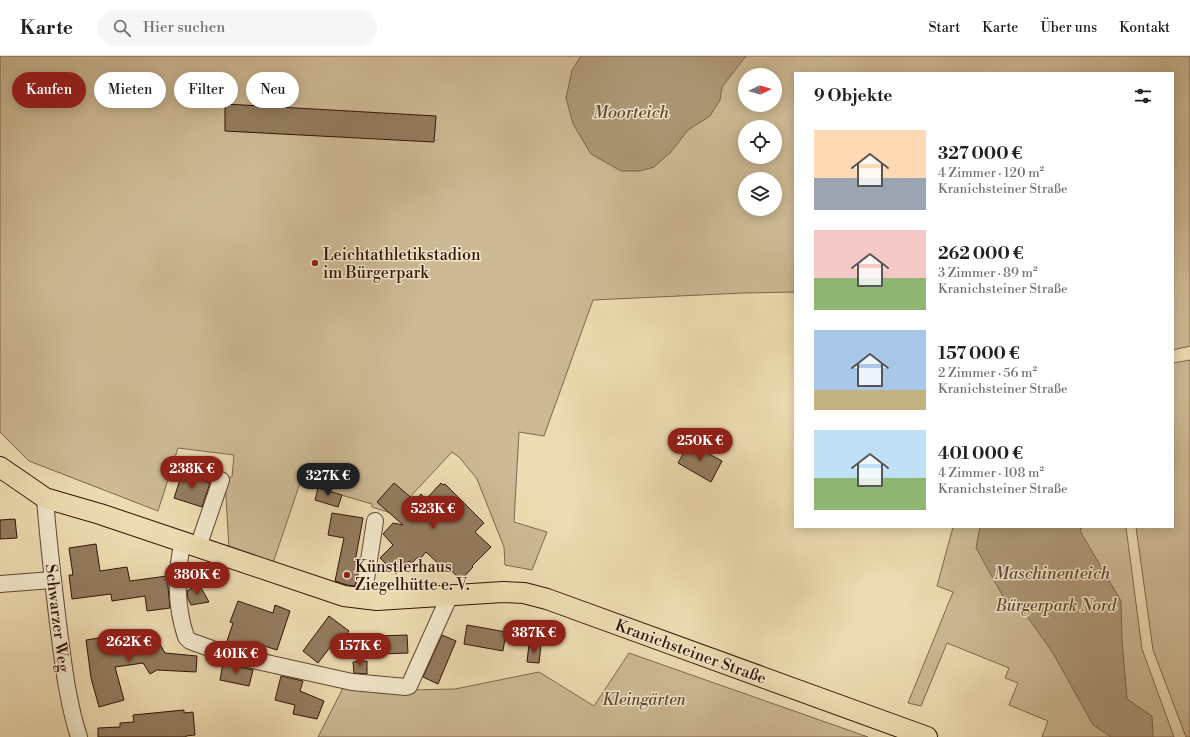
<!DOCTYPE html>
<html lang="de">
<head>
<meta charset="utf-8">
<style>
	:root { --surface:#fff; --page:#f6f6f6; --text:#202124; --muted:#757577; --line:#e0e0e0; --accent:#8f2418 }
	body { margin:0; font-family:"Libre Bodoni",serif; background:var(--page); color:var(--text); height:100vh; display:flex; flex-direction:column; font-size:15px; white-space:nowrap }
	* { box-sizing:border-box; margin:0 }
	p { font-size:13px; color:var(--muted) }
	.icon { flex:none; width:22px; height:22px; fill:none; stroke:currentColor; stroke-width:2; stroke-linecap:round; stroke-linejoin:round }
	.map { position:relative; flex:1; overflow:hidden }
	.panel { position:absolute; left:794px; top:16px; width:380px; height:456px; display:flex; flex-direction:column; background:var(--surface); border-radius:0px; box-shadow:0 2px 10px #0003 }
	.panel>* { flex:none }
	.hud { position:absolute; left:12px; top:16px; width:380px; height:36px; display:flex; gap:8px }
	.needle { width:26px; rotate:85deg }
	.buttons { position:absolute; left:738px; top:12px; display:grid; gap:8px }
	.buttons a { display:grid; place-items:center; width:44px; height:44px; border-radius:50%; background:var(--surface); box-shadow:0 2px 10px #0003; font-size:20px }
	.price { position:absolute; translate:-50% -34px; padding:0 9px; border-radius:14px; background:var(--accent); color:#fff; font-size:13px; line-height:26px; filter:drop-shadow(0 1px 2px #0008) }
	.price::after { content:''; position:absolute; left:50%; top:24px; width:12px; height:9px; margin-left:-6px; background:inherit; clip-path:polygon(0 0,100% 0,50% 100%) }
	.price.on { background:#222; color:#fff }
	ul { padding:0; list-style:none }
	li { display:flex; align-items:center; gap:12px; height:100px; padding:0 20px }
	li span { display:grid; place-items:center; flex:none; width:112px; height:80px; border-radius:0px; color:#555 }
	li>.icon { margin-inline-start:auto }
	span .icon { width:48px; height:48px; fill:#fffc; stroke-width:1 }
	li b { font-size:17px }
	h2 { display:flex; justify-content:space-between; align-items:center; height:48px; padding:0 20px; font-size:17px }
	.chip { padding:0 14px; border-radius:18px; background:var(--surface); box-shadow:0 2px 10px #0003; font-size:14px; line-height:36px }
	.chip.on { background:var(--accent); color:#fff }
	header { display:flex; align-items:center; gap:24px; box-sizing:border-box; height:56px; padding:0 20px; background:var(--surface); border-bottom:1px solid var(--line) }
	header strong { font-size:19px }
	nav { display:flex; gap:22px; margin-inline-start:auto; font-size:14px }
	.search { width:280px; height:36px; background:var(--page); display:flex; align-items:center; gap:10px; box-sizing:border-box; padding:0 14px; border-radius:22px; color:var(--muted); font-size:15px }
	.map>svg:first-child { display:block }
</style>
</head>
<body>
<header>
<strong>Karte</strong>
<div class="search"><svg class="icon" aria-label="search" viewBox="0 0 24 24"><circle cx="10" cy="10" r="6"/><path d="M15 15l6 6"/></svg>Hier suchen</div>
<nav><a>Start</a><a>Karte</a><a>Über uns</a><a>Kontakt</a></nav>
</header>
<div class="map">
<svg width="1190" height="681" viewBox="0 0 1190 681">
	<rect width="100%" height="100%" fill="#eddcb1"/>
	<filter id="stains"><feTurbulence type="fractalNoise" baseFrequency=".005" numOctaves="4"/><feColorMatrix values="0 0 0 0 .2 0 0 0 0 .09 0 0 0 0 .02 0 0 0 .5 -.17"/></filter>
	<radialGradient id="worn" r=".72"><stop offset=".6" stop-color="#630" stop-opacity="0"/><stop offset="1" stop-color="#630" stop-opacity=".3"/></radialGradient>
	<g fill="#cdba94" stroke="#80664e" fill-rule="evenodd">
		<path d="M0,0H1190V290L1173,294V17H795V236L743,237L593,244L544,380L519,376L514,466L547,476L532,514L505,509L504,491L477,423L460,402L452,396L394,458L372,451V448L300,427L273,507L229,493L225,422L232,421L234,399L178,392L158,455L29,405L0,376ZM745,19H775V49H745ZM745,71H775V101H745ZM745,123H775V153H745Z"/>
		<polygon points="1190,304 1190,681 1186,681 1153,594 1136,471 1173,471 1173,307"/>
		<polygon points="953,471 1126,471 1142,593 1174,681 1042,681 1048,665 1009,649 1018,627 1005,622 1009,612 947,587 921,650 908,647 953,536 937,530"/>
		<polygon points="629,597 868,681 318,681 343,632 366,635 455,633 539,616 594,650"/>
	</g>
	<g fill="#ad9877" stroke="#7c634a">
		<polygon points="581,0 746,0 722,31 720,44 710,60 688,74 671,96 654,111 640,115 621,115 591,98 573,68 566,42 572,14"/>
		<polygon points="980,471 1082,471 1080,475 1121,545 1122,585 1127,643 1152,660 1153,681 1111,681 1093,669 1053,597 1021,552 1010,553 976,492"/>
	</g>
	<g fill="#937c5f" stroke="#321307">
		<polygon points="225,48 436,60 434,86 225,75"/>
		<polygon points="689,387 722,405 711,426 678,407"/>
		<polygon points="182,418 210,427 202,451 174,442"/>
		<polygon points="394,427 415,445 421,438 426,443 441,427 443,429 445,428 484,467 475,476 491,491 472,510 473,511 461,524 444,508 441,510 426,496 420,503 418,501 412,507 409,505 396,518 380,502 393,489 383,478 393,467 403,469 377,446"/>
		<polygon points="318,432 342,439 338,451 315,444"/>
		<polygon points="332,457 363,462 355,506 360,501 355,530 347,529 335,525 344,482 328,479"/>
		<polygon points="15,463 17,482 0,483 0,464"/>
		<polygon points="96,488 100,515 127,511 130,525 167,520 170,552 147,555 145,540 112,545 111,538 72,543 69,519 73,519 69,492"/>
		<polygon points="199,528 209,546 191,549 188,543 187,535"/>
		<polygon points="238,545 273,557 275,549 290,555 277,594 258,588 256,595 226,588 233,567 230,566"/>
		<polygon points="329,560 349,575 335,593 331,590 318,607 303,595"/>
		<polygon points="467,569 506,576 503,595 464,588"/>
		<polygon points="154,578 165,597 197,600 196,616 157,614 150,618 143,607 115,611 124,644 99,651 91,622 86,584 112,580 112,583 136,579 137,587"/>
		<polygon points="407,579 408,597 380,598 379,580"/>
		<polygon points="442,579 456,585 438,628 423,621"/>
		<polygon points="529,588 541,589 539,607 527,606"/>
		<polygon points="367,605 367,618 354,617 353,606"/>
		<polygon points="223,607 253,614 249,630 220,624"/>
		<polygon points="281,620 303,625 300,635 324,645 317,663 293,658 295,649 275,644"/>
		<polygon points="184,654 184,657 193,656 195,679 186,680 186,681 98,681 98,672 120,671 120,667 134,666 133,659"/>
	</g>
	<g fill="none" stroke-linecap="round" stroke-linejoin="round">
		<defs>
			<g id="minor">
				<path d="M45,442C48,484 53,525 58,567C63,605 67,644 79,681"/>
				<path d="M183,486C175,517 176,551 186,581L190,585L226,598L352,626L406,631L409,630L450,539"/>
				<polyline points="198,491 221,424"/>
				<polyline points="0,528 52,524"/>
				<polyline points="363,543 375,465"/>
			</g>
			<polyline id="major" points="0,411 45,442 100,458 344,540 377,544 503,536 524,537 547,543 927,681"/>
		</defs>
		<use href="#minor" stroke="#614532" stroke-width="18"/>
		<use href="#major" stroke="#321307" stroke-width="22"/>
		<use href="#minor" stroke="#f3e8cc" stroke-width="16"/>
		<use href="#major" stroke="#eddcb1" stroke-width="20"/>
	</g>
	<g fill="#8f2418" stroke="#f3e8cc" stroke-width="1.5">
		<circle cx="315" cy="207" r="4"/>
		<circle cx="347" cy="519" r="4"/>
	</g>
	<g text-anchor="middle" stroke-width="3" stroke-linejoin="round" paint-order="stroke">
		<g font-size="16" fill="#321307" stroke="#f3e8cc" text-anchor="start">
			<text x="323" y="204">Leichtathletikstadion<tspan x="323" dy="18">im Bürgerpark</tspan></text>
			<text x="355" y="516">Künstlerhaus<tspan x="355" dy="18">Ziegelhütte e. V.</tspan></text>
		</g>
		<g font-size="16" font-style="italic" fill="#604531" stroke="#f3e8cc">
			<text x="1056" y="555">Bürgerpark Nord</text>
			<text x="644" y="649">Kleingärten</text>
		</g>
		<g font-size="16" fill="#321307" stroke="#f3e8cc">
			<text transform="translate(58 562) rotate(83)" y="6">Schwarzer Weg</text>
			<text transform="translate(691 595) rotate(20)" y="6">Kranichsteiner Straße</text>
		</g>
		<g font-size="17" font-style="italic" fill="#634834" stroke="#f3e8cc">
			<text x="631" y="62">Moorteich</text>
			<text x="1052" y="523">Maschinenteich</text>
		</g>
	</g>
	<rect width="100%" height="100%" filter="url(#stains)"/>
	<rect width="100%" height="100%" fill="url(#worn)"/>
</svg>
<div class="buttons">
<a><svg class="needle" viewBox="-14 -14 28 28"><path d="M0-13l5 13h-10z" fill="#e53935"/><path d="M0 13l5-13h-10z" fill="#757577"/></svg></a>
<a><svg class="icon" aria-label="locate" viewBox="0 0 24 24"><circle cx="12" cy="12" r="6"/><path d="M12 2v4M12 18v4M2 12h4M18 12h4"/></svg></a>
<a><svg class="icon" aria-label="layers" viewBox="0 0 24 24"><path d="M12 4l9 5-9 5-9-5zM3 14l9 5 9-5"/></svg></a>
</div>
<b class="price" style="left:700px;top:406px">250K €</b>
<b class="price" style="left:192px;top:434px">238K €</b>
<b class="price on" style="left:328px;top:441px">327K €</b>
<b class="price" style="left:433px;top:474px">523K €</b>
<b class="price" style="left:197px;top:540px">380K €</b>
<b class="price" style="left:534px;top:598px">387K €</b>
<b class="price" style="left:129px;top:607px">262K €</b>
<b class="price" style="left:360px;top:611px">157K €</b>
<b class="price" style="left:236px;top:619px">401K €</b>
<div class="hud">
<a class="chip on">Kaufen</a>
<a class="chip">Mieten</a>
<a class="chip">Filter</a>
<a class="chip">Neu</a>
</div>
<section class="panel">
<h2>9 Objekte<svg class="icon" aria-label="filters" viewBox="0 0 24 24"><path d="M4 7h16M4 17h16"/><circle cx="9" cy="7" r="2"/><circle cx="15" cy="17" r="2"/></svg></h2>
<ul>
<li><span style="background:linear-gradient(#ffd9b3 60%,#9aa5b1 0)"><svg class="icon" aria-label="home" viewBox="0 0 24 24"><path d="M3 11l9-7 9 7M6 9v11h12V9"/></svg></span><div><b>327 000 €</b><p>4 Zimmer · 120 m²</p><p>Kranichsteiner Straße</p></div></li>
<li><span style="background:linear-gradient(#f6c9c9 60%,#8fb573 0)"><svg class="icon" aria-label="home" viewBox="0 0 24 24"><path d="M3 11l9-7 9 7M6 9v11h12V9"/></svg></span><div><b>262 000 €</b><p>3 Zimmer · 89 m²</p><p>Kranichsteiner Straße</p></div></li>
<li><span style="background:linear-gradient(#a9c7e8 75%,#c2b280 0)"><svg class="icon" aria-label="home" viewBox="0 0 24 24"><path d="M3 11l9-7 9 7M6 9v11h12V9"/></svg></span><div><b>157 000 €</b><p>2 Zimmer · 56 m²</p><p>Kranichsteiner Straße</p></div></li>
<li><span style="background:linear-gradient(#bfe0f5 60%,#8fb573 0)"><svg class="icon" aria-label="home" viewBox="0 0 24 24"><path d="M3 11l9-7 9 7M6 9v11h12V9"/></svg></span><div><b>401 000 €</b><p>4 Zimmer · 108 m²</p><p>Kranichsteiner Straße</p></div></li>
</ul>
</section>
</div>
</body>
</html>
